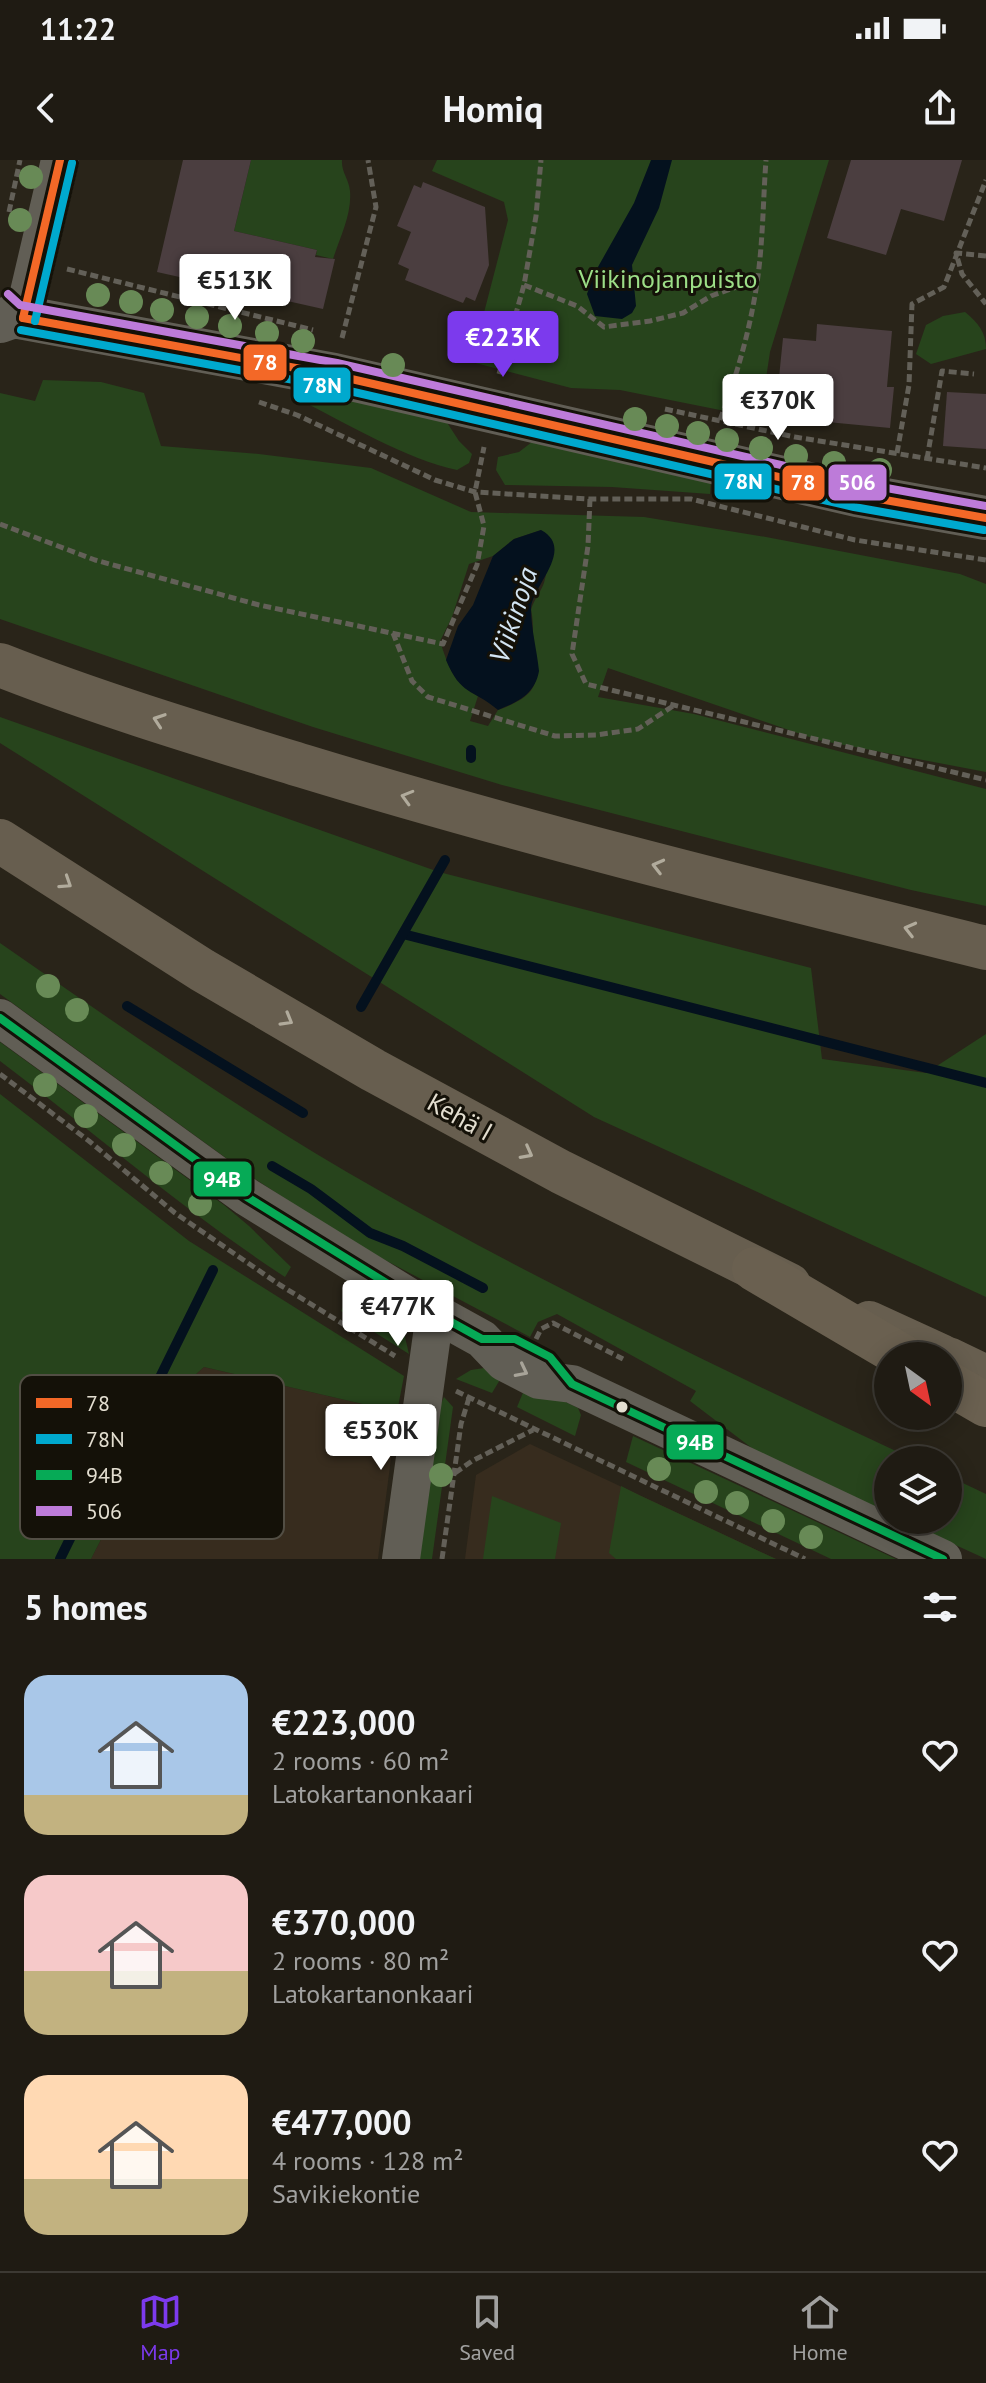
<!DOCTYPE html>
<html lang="en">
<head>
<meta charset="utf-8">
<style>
	:root { --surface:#1f1b13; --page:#2c2821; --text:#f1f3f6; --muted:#a1a1a0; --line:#3c3933; --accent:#7c3aed }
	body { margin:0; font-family:"PT Sans",sans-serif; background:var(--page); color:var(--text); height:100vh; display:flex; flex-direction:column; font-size:30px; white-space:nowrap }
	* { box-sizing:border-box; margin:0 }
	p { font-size:26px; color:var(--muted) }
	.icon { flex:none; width:44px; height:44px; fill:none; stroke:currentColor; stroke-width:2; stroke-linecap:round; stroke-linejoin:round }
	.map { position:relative; height:1399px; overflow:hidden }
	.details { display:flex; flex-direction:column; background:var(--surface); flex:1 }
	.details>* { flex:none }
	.needle { width:52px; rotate:147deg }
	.tools { position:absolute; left:874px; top:1182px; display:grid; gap:16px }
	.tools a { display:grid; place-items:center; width:88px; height:88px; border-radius:50%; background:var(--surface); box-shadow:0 4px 20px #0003,0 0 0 2px var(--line); font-size:40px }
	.price { position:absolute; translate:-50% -68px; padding:0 18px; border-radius:8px; background:#fff; color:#222; font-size:26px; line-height:52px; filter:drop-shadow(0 2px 4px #0008) }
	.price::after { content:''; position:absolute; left:50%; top:48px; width:24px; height:18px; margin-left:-12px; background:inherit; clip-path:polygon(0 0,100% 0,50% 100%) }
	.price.selected { background:var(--accent); color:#fff }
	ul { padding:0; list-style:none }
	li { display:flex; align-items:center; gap:24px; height:200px; padding:0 24px }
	li span { display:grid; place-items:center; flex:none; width:224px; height:160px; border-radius:24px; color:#555 }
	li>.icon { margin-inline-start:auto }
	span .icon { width:96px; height:96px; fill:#fffc; stroke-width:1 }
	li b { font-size:34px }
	h2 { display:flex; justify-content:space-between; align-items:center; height:96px; padding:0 24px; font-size:34px }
	.status { display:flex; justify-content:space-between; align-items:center; height:56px; padding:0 40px; background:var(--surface); direction:ltr }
	.status svg { height:22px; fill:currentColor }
	header { display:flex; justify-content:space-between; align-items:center; height:104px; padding:0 24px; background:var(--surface); font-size:36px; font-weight:800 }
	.dock { display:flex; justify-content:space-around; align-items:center; height:112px; border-top:2px solid var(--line); background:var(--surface); font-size:22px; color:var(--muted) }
	.dock a { display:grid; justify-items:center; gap:4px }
	.dock .selected { color:var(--accent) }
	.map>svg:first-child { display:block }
</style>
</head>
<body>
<div class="status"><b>11:22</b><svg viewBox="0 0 49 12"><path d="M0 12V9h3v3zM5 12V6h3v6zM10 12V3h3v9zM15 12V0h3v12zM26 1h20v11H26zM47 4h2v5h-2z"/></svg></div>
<header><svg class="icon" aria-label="back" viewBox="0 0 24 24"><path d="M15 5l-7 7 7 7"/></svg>Homiq<svg class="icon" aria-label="share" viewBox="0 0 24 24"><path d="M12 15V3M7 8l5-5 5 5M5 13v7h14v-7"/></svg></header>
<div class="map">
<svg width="986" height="1399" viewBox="0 0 986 1399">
	<rect width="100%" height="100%" fill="#292419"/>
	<g fill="#372c1e">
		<polygon points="204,1207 397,1252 378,1399 91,1399 176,1232"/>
		<polygon points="530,1284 776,1399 465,1399 476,1315"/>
	</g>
	<g fill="#27441c" fill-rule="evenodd">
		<path d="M251,0H342C341,12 349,19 350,31C352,54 340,77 333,99L316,95L317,90L234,71Z"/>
		<polygon points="437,0 829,0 770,192 760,258 620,230 571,228 464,200 479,172 508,60 504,42 432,11"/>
		<path d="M965,152C978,163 986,172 986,189L931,204L916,194L926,165L943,156Z"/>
		<path d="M43,220L101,222L144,233L161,286L259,294L371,308L471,352L644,357L766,377L960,414L986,424V612L818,580L608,508L598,537L694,554L986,629V746L911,730L502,625L313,567L0,459V233L35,241ZM541,370C543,385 549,405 545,419C543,430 534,438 531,450C533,459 533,466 533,475C536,519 547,532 498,550L488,566L470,561L478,536C454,524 448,506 440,481L452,457L469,404L493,396L514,379Z"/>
		<path d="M293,224L446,261L459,281L472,294L469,303L457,310C408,300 344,262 298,239L291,230Z"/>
		<polygon points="532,282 711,320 710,334 612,327 505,325 496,310 498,297 519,292"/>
		<polygon points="0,557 439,712 811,808 822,899 926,913 986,874 986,1137 594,957 0,583"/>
		<path d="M0,783C124,869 249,957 380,1031C554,1130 734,1215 915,1300H888V1354L761,1295L690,1241L696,1231L557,1154L538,1162L530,1177L355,1084L255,1019L0,834Z"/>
		<path d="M0,882L224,1045L249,1066L291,1107L285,1117C185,1052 95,973 0,901Z"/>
		<polygon points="0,934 189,1081 404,1216 397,1252 204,1207 176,1232 91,1399 0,1399"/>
		<polygon points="346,1141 401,1161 409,1194 341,1151"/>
		<polygon points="484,1208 504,1213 492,1233 456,1219 471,1210"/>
		<polygon points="527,1223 578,1248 581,1255 575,1276 517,1247"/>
		<polygon points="444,1237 453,1247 432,1399 419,1399 439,1248"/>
		<polygon points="633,1276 896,1399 831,1399 626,1302"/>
		<polygon points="948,1316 986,1334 986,1399 901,1360 948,1360"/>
		<polygon points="621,1326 639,1335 776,1399 616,1399 609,1393"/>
		<polygon points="492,1336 561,1363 555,1399 483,1399"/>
	</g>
	<g fill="#04111e">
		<polygon points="651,0 672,0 659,48 632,105 636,146 632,153 622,159 595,156 587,134 594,114 634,43"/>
		<path d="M541,370C576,389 532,426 531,448C531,469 537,490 539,511C535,534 518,542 498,550C472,528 461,536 446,500L458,466L473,445L493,396L514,379Z"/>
	</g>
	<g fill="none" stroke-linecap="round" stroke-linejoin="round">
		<g stroke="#04111e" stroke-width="10">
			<polyline points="471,598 471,590"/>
			<polyline points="403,774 986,923"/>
			<polyline points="127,846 303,953"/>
			<polyline points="361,847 445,700"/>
			<polyline points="272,1006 311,1029 370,1073 403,1086 483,1128"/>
			<polyline points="60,1399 102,1314 131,1276 213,1110"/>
		</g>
	</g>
	<g fill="#4b3e40">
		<polygon points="183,0 251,0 234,71 317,90 315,97 335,99 323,149 157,112"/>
		<polygon points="851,0 962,0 944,61 901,49 886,95 827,78"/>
		<polygon points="423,22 485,47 489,105 475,141 466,137 463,143 405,120 409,109 398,104 411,72 397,66 414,25 421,28"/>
		<polygon points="817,164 892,171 887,227 894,227 890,268 775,257 783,178 816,181"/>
		<polygon points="947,232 986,234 986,289 943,286"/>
	</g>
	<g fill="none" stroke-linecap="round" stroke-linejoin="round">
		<g stroke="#636058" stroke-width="5" stroke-dasharray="8 4" stroke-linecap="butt">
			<polyline points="9,52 20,0"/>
			<polyline points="986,96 956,93 962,114 986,144"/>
			<polyline points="67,109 313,170"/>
			<polyline points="524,125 577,146 604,167 650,161 683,153 711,136 756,120"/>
			<polyline points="342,178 376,47 368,0"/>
			<polyline points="499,214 524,125 536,56 541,0"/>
			<polyline points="259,242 297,255 435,320 475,332 590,339 691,339 855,380 986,400"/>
			<polyline points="665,249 795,277 986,308"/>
			<path d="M720,260C737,215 750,170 757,123C763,83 763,41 766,0"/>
			<polyline points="897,293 909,225 912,144 944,127 986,20"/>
			<polyline points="927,299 942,211 974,214"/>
			<polyline points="590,339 588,386 572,494 586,524 986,620"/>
			<polyline points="0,364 95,400 259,445 443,484 477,405 484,366 475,332 484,287"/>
			<polyline points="393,473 412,521 428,537 555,576 596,575 638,569 673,546"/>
			<polyline points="0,914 89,981 175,1053 280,1125 395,1196"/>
			<polyline points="536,1179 541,1169 553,1163 623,1199"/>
			<polyline points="456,1231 805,1399"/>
			<polyline points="455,1313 472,1301 533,1270"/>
			<polyline points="442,1399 461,1264 469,1238"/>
		</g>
		<g stroke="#615e55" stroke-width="38">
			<polyline points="23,158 60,0"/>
			<polyline points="0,858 247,1037 435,1153 482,1179 504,1202 539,1220 572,1224 943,1399"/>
			<polyline points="401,1399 435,1153"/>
		</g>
		<polyline stroke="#615e55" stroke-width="44" points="0,161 14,156 334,215 857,335 986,358"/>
		<g stroke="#675e4f" stroke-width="44">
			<path d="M0,505C99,544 202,575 303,606C529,675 757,731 986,788"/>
			<polyline points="0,681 202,810 373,910 561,1012 789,1125"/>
			<polyline points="869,1163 941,1196"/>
			<polyline points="948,1199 986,1217"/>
		</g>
		<g stroke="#6a6050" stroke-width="44">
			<polyline points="754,1109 902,1196"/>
			<polyline points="948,1223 986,1245"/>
		</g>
		<defs>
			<g id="bus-1">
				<polyline points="23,158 334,215 857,335 986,358"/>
				<polyline points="23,158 60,0"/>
			</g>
			<g id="bus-2">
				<polyline points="35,161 72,3"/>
				<polyline points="21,170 332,227 854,347 984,370"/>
			</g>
			<polyline id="bus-3" points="0,858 247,1037 435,1153 482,1179 515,1179 550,1197 572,1224 943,1399"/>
			<polyline id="bus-4" points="8,134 20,145 337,203 859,323 986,346"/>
		</defs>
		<use href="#bus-1" stroke="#141108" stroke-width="14"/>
		<use href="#bus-2" stroke="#141108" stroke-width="14"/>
		<use href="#bus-3" stroke="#141108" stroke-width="14"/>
		<use href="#bus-4" stroke="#141108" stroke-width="14"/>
		<use href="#bus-1" stroke="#f36827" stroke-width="8"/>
		<use href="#bus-2" stroke="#00a9ce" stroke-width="8"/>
		<use href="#bus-3" stroke="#06aa56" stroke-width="8"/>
		<use href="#bus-4" stroke="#bd7bd9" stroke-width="8"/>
	</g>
	<g fill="#688a56">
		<circle cx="31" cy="17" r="12"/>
		<circle cx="20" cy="60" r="12"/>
		<circle cx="98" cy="135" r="12"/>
		<circle cx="131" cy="142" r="12"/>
		<circle cx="162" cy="150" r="12"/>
		<circle cx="197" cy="157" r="12"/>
		<circle cx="230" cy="166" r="12"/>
		<circle cx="267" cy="173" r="12"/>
		<circle cx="303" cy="181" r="12"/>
		<circle cx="393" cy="205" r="12"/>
		<circle cx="635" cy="259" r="12"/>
		<circle cx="667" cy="266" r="12"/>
		<circle cx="698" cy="273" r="12"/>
		<circle cx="727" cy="280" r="12"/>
		<circle cx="761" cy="288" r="12"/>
		<circle cx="796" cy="296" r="12"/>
		<circle cx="834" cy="303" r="12"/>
		<circle cx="880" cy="310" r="12"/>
		<circle cx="48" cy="826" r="12"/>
		<circle cx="77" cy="850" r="12"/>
		<circle cx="45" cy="925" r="12"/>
		<circle cx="86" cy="956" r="12"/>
		<circle cx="124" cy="985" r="12"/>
		<circle cx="161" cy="1013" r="12"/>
		<circle cx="200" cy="1044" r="12"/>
		<circle cx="659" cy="1309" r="12"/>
		<circle cx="441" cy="1315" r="12"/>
		<circle cx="706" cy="1332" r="12"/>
		<circle cx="737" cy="1343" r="12"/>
		<circle cx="773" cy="1361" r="12"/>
		<circle cx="811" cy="1377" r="12"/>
	</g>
	<defs><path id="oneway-chevron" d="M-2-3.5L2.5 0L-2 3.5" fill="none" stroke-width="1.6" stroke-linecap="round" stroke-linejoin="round" transform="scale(2)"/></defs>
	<g stroke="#b1ab9c">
		<use href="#oneway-chevron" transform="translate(159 560) rotate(-161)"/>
		<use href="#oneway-chevron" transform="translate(407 637) rotate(-164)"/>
		<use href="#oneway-chevron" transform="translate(658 706) rotate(-166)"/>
		<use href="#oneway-chevron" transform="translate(66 723) rotate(33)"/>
		<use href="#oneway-chevron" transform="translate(910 769) rotate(-166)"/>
		<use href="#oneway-chevron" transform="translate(287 860) rotate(30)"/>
		<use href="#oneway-chevron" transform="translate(527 993) rotate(28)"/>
	</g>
	<use stroke="#a8a499" href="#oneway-chevron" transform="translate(522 1211) rotate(27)"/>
	<circle fill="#e3ded0" stroke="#141108" stroke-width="3" cx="622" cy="1247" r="7"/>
	<g text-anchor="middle" stroke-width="6" stroke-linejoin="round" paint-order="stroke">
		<g font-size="26" fill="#9cde87" stroke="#141108">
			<text x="668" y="128">Viikinojanpuisto</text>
		</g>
		<g font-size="26" fill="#e3ded0" stroke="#141108">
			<text transform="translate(460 957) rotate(29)" y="9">Kehä I</text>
		</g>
		<g font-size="28" font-style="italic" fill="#d3e5f3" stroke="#141108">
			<text transform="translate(513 455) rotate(-72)" y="10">Viikinoja</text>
		</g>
	</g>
	<rect x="20" y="1215" width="264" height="164" rx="12" fill="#141108" stroke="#524e44" stroke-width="2"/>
	<rect x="36" y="1238" width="36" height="10" fill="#f36827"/>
	<rect x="36" y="1274" width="36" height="10" fill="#00a9ce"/>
	<rect x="36" y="1310" width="36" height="10" fill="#06aa56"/>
	<rect x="36" y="1346" width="36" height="10" fill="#bd7bd9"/>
	<g font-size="22" fill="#e3ded0">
		<text x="86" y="1251">78</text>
		<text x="86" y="1287">78N</text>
		<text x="86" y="1323">94B</text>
		<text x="86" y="1359">506</text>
	</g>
	<g stroke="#141108" stroke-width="3">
		<rect x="242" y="183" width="46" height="39" rx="8" fill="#f36827"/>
		<rect x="292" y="206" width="60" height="38" rx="8" fill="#00a9ce"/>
		<rect x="713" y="302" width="60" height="39" rx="8" fill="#00a9ce"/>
		<rect x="827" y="303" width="61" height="39" rx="8" fill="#bd7bd9"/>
		<rect x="781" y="304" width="45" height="38" rx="8" fill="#f36827"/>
		<rect x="192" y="1000" width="61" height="38" rx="8" fill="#06aa56"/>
		<rect x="665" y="1263" width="60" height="38" rx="8" fill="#06aa56"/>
	</g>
	<g font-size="22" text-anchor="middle" font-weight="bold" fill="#fff">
		<text x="265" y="210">78</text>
		<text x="322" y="233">78N</text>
		<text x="743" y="329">78N</text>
		<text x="857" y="330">506</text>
		<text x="803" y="330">78</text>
		<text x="222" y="1027">94B</text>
		<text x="695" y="1290">94B</text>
	</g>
</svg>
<div class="tools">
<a><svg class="needle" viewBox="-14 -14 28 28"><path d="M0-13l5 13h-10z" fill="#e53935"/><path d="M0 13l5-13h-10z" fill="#a1a1a0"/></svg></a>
<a><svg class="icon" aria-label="layers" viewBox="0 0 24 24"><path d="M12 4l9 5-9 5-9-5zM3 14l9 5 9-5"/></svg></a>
</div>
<b class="price" style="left:235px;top:162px">€513K</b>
<b class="price selected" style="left:503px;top:219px">€223K</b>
<b class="price" style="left:778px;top:282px">€370K</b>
<b class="price" style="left:398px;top:1188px">€477K</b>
<b class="price" style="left:381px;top:1312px">€530K</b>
</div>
<section class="details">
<h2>5 homes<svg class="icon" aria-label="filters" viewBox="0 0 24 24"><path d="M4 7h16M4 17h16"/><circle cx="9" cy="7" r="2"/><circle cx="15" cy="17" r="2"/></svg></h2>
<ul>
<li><span style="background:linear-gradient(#a9c7e8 75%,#c2b280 0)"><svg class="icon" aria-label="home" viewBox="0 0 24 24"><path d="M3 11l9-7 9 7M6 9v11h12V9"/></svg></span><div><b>€223,000</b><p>2 rooms · 60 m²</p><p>Latokartanonkaari</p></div><svg class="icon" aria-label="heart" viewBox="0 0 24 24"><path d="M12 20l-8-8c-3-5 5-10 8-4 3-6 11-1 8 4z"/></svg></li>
<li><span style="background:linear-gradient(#f6c9c9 60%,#c2b280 0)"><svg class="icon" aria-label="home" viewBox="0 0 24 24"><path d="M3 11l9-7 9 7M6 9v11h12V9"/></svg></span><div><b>€370,000</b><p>2 rooms · 80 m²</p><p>Latokartanonkaari</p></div><svg class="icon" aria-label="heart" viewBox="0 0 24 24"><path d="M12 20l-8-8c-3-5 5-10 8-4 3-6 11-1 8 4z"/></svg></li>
<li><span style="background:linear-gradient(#ffd9b3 65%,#c2b280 0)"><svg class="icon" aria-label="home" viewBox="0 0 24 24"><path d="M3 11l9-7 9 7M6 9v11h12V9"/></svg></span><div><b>€477,000</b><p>4 rooms · 128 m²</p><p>Savikiekontie</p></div><svg class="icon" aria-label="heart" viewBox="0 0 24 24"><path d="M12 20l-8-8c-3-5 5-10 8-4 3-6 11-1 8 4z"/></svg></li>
</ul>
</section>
<nav class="dock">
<a class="selected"><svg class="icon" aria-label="map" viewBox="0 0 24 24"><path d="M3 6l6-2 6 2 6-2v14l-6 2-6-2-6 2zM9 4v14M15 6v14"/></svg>Map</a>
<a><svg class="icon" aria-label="saved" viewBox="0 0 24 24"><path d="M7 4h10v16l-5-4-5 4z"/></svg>Saved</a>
<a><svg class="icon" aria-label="home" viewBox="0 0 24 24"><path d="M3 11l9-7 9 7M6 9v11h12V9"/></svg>Home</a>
</nav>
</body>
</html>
